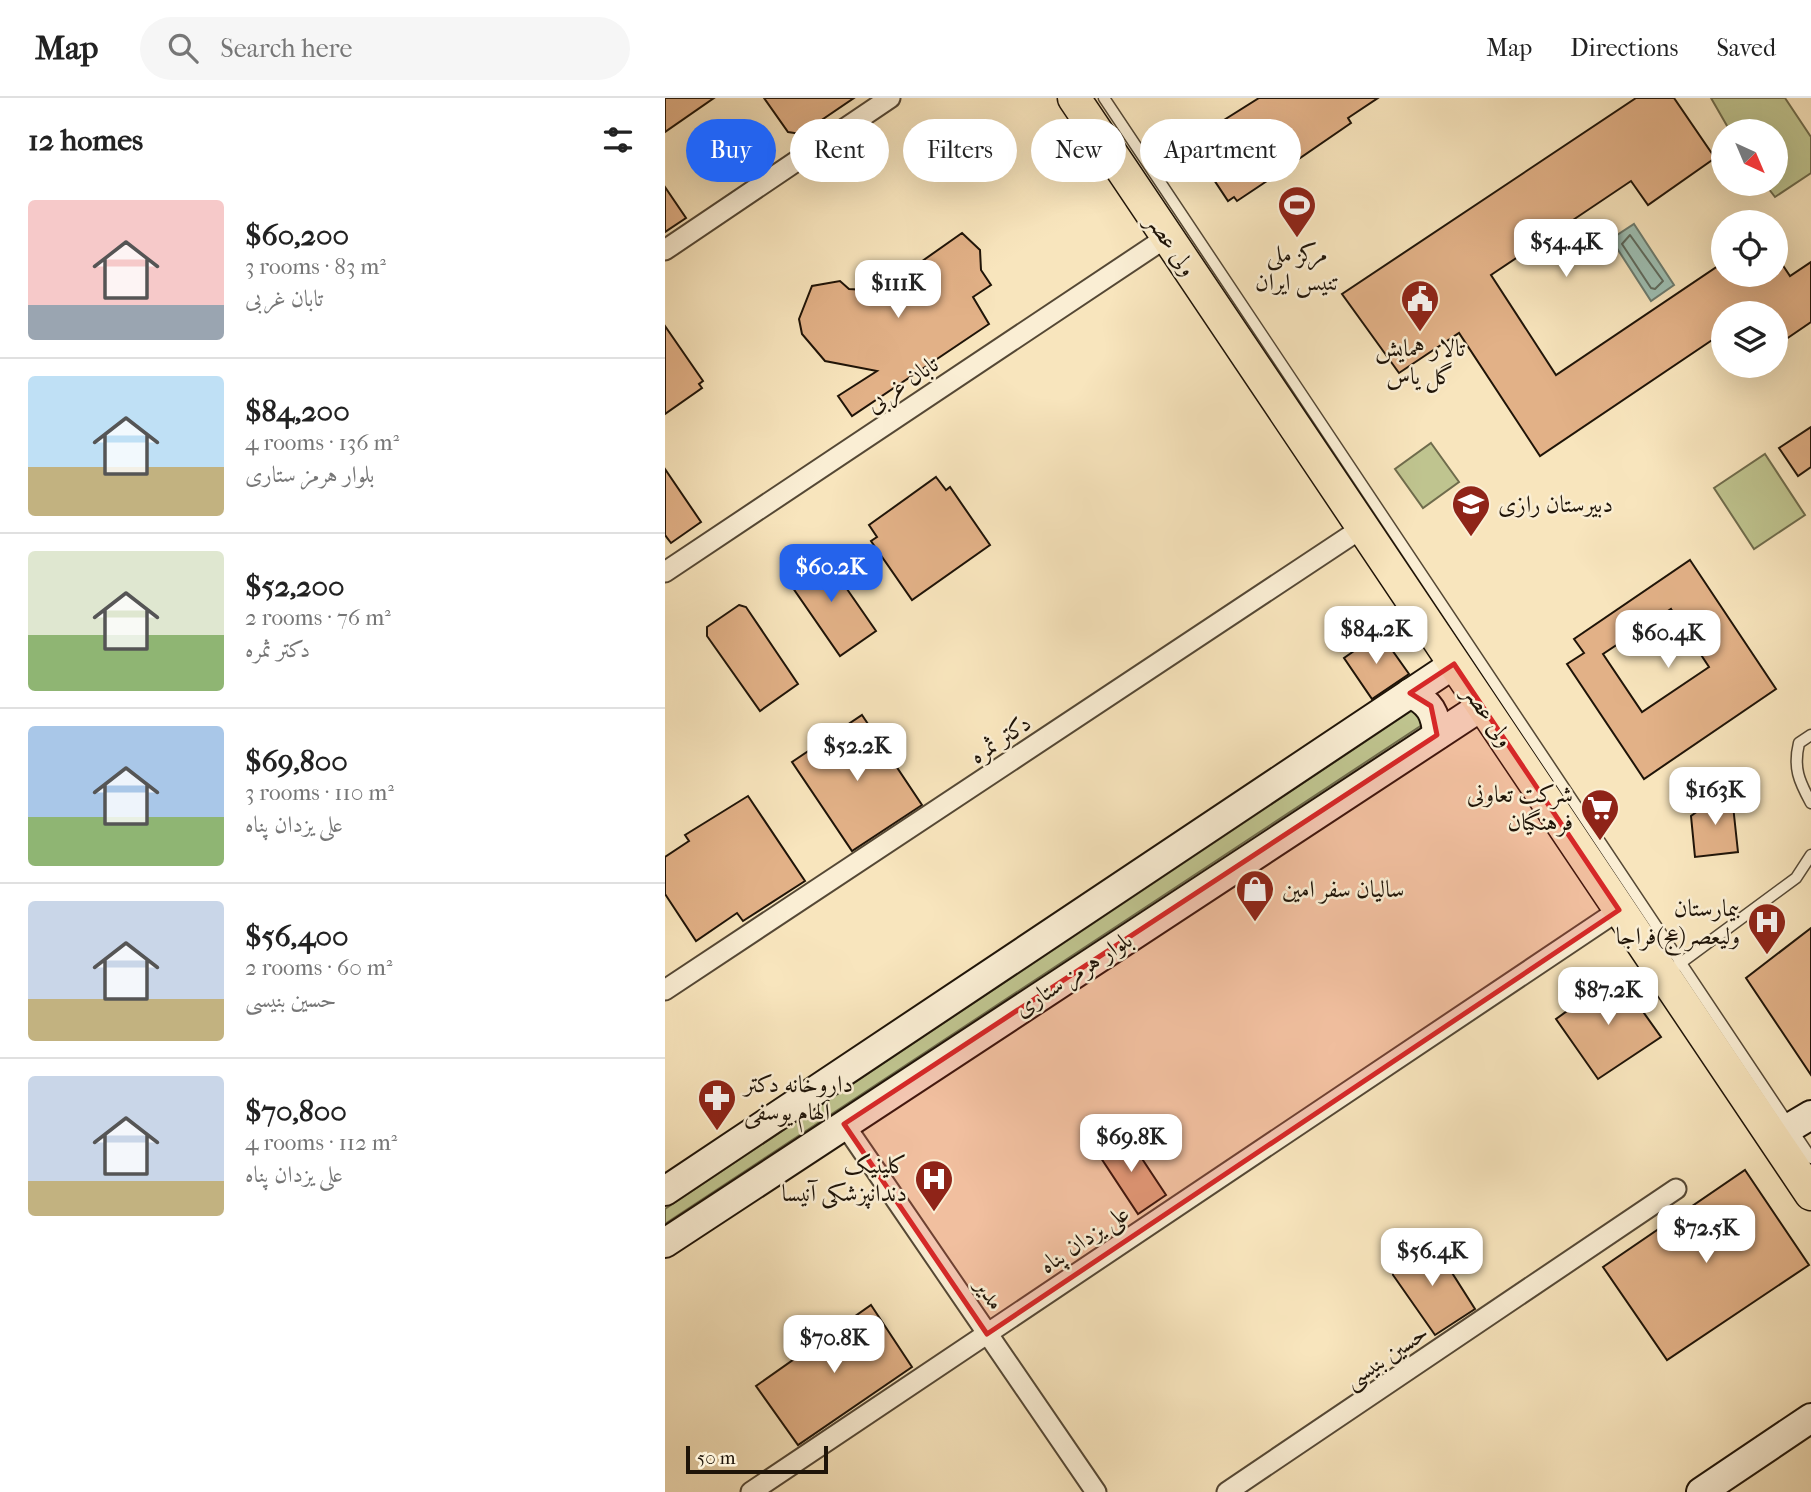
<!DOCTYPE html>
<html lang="en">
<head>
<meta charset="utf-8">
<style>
	:root { --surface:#fff; --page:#f6f6f6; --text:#222; --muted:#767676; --line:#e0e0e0; --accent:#2563eb }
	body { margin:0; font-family:"IM FELL French Canon",Amiri,serif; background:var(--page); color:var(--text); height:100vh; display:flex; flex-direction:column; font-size:26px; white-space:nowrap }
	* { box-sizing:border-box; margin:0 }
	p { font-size:23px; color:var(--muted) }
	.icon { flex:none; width:38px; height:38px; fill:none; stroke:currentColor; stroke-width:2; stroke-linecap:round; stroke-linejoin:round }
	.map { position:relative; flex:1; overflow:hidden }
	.side { display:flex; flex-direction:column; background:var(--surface); width:665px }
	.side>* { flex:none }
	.top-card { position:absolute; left:21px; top:21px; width:665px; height:63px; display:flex; gap:14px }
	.needle { width:46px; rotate:136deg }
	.tools { position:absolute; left:1046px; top:21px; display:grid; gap:14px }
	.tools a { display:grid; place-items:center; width:77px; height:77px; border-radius:50%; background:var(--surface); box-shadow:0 7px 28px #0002; font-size:35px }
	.scale { position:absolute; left:21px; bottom:18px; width:142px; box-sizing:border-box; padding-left:7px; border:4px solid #1f1408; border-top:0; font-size:19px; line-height:24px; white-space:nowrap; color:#1f1408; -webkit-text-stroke:5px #faeed4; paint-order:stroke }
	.price { position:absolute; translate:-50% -60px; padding:0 16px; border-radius:14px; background:#fff; color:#222; font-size:23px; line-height:46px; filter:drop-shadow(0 2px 4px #0008) }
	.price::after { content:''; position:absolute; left:50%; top:42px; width:21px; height:16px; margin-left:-10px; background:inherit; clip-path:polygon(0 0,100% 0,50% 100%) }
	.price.selected { background:var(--accent); color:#fff }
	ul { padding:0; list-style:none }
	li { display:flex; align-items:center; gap:21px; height:175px; padding:0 28px }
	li+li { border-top:2px solid var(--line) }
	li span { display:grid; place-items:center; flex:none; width:196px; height:140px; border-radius:7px; color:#555 }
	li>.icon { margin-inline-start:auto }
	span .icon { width:84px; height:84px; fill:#fffc; stroke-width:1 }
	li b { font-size:30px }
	h2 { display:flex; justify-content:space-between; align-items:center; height:84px; padding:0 28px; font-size:30px }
	.pill { padding:0 24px; border-radius:32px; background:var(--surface); box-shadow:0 7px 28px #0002; font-size:24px; line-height:63px }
	.pill.selected { background:var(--accent); color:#fff }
	header { display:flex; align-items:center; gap:42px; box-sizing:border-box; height:98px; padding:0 35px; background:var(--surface); border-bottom:2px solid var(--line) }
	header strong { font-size:33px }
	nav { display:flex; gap:38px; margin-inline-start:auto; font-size:24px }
	.search { width:490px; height:63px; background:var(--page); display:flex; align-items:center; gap:18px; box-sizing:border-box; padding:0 24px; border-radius:38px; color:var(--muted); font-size:26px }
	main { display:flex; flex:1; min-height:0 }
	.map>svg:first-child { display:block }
</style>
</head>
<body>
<header>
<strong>Map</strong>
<div class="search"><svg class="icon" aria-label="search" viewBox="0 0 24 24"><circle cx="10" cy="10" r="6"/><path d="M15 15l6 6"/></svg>Search here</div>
<nav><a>Map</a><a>Directions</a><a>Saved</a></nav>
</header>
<main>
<section class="side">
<h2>12 homes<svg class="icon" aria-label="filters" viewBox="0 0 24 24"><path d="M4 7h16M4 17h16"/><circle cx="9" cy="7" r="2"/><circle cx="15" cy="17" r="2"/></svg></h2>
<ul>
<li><span style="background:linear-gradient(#f6c9c9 75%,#9aa5b1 0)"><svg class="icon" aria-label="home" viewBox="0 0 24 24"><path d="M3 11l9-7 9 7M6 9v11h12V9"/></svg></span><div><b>$60,200</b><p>3 rooms · 83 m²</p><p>تابان غربی</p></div></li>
<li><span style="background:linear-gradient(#bfe0f5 65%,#c2b280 0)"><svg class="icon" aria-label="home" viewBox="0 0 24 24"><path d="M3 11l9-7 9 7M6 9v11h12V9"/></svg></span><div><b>$84,200</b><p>4 rooms · 136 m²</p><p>بلوار هرمز ستاری</p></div></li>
<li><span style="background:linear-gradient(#dfe7d0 60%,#8fb573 0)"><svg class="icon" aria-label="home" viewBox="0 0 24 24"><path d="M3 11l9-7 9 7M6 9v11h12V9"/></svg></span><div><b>$52,200</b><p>2 rooms · 76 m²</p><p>دکتر ثمره</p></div></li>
<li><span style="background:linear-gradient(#a9c7e8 65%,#8fb573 0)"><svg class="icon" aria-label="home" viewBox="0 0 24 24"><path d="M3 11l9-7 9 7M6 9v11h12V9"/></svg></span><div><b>$69,800</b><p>3 rooms · 110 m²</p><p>علی یزدان پناه</p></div></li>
<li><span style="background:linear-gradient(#c9d6e8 70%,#c2b280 0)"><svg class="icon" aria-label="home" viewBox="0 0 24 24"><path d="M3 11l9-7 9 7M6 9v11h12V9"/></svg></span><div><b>$56,400</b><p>2 rooms · 60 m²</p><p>حسین بنیسی</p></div></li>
<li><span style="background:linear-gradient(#c9d6e8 75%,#c2b280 0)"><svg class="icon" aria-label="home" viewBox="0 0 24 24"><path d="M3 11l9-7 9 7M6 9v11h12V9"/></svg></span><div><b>$70,800</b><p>4 rooms · 112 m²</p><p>علی یزدان پناه</p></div></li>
</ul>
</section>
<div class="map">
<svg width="1146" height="1394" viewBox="0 0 1146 1394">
	<rect width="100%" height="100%" fill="#f8e5bd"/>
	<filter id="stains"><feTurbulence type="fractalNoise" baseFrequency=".00286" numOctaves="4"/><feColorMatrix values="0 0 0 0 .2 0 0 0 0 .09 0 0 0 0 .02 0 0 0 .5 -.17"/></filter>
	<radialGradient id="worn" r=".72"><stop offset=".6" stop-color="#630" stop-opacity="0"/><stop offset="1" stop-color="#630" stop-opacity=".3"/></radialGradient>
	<g fill="#bfc48f" stroke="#6f6c4c" stroke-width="2">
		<polygon points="1046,0 1120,0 1146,39 1146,75 1110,99 1100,86 1111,86 1111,33 1065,33"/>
		<polygon points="766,345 794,384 758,410 730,371"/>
		<polygon points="1100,356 1140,417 1089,451 1049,390"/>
		<polygon points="749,611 761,617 757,627 0,1126 0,1111"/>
	</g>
	<polygon fill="#9dbfb3" stroke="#6b7b6f" stroke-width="2" points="969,126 1009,187 986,203 946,141"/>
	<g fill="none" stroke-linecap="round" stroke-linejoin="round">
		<polygon stroke="#5e6a5e" stroke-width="2" points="965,137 998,183 990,191 986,190 957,146"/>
	</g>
	<g fill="#e2b187" stroke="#1f1408" stroke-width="2" fill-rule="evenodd">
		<polygon points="0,0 49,0 0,34"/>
		<polygon points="99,0 189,0 136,36 123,34"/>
		<polygon points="594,0 713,0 683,20 686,25 596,87 572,103 569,99 563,103 524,44"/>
		<polygon points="971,0 1009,0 1050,60 983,107 966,83 826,177 891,277 1059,164 1059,177 1111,177 1111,157 1125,178 1146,164 1146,224 1111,248 1111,215 1059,215 1059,234 875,358 794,235 734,275 677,196"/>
		<polygon points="0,89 21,120 0,134"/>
		<polygon points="297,135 315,152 316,172 326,187 308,199 324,226 187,318 173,298 212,273 160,263 137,236 134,221 147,188 175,183 184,191 217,193 244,164 253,166"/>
		<polygon points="0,228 38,283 34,286 37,290 0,316"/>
		<polygon points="1146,329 1146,369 1133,378 1114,350"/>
		<polygon points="0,371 36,424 6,445 0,437"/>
		<polygon points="271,379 281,392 285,389 325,447 247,502 206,443 212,439 204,427"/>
		<polygon points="157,455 211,533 175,558 121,480"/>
		<path d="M1025,462L1111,591L979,681L902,566L919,555L909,541ZM1006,511L1044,569L977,614L938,556Z"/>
		<polygon points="74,507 81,509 133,586 95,613 42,538 42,529"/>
		<polygon points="715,535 744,576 707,601 679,560"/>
		<polygon points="197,617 257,707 187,753 127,664"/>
		<polygon points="1066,689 1073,754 1030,759 1026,718"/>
		<polygon points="83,698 140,783 78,823 72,815 31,843 0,796 0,759 24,743 20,737"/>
		<polygon points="1146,830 1146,977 1081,880"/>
		<polygon points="952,877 996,939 933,981 891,921"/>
		<polygon points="460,1035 501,1097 473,1116 432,1054"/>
		<polygon points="1080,1072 1144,1167 1002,1262 938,1169"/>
		<polygon points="760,1146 770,1148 810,1211 770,1237 728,1177 727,1168"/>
		<polygon points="206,1207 247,1269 133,1347 91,1288"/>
	</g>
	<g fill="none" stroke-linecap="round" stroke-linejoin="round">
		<defs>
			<g id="lane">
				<polyline points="439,0 1146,1060"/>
				<path d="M1146,637L1134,645C1128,670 1134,683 1146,705"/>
				<polyline points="1013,867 1131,780 1146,757"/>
			</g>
			<g id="street">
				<polyline points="0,152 225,0"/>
				<polyline points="0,474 502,139"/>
				<polyline points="0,892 697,430"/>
				<polyline points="179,1026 431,1394"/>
				<polyline points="86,1394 954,812"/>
				<polyline points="562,1394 1011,1091"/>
			</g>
			<g id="secondary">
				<path d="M745,595C765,605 771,615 772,637"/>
				<polyline points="1109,1039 1146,1017"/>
				<polyline points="0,1093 789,566"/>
				<polyline points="0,1145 817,608"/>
				<polyline points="1036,1394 1146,1320"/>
			</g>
			<polyline id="primary" points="409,0 1146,1096"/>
		</defs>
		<use href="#lane" stroke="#554835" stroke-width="13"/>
		<use href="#street" stroke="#554835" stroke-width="23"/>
		<use href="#secondary" stroke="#1f1408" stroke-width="32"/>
		<use href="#primary" stroke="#1f1408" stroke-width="35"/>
		<use href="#lane" stroke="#faeed4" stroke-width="10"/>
		<use href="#street" stroke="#faeed4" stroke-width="19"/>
		<use href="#secondary" stroke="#faeed4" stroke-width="28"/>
		<use href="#primary" stroke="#f8e5bd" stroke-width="32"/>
	</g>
	<path fill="#d62828" fill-opacity="0.2" stroke="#d62828" stroke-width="5" stroke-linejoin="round" d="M789,566L954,812L322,1236L179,1026L772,637L766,608L745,595Z"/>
	<defs>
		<symbol id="stadium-pin" viewBox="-11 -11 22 30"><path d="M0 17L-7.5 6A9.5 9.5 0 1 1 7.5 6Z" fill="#8f2418" stroke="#faeed4"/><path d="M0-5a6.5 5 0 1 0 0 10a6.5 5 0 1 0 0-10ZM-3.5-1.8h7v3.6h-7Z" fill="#fff"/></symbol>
		<symbol id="civic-pin" viewBox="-11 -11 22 30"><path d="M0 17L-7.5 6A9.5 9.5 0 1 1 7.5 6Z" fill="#8f2418" stroke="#faeed4"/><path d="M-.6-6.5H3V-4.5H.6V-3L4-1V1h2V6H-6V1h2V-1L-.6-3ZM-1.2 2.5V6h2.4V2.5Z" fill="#fff"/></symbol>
		<symbol id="school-pin" viewBox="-11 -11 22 30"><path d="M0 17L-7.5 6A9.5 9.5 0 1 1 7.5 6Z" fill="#8f2418" stroke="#faeed4"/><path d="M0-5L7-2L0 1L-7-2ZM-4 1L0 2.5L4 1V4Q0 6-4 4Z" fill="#fff"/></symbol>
		<symbol id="supermarket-pin" viewBox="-11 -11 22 30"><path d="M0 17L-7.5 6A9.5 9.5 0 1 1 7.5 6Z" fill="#8f2418" stroke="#faeed4"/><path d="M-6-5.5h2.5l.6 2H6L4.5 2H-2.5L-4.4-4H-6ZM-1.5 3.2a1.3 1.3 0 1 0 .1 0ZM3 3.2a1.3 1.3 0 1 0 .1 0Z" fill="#fff"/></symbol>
		<symbol id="shop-pin" viewBox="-11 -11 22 30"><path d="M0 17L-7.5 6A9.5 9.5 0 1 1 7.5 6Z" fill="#8f2418" stroke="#faeed4"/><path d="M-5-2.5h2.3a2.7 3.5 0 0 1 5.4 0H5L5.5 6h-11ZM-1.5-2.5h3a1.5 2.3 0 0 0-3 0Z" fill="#fff"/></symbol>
		<symbol id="hospital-pin" viewBox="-11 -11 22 30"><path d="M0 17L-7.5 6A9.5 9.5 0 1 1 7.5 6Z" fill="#8f2418" stroke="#faeed4"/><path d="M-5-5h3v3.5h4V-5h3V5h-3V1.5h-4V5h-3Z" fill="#fff"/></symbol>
		<symbol id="pharmacy-pin" viewBox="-11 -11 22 30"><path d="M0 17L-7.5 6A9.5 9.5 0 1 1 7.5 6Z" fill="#8f2418" stroke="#faeed4"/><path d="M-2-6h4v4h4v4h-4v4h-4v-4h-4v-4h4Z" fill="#fff"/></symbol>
	</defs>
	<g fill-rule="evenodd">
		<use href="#stadium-pin" x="610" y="85" width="44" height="60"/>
		<use href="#civic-pin" x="733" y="179" width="44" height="60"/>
		<use href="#school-pin" x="784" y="384" width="44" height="60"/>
		<use href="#supermarket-pin" x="913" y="688" width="44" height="60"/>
		<use href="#shop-pin" x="568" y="769" width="44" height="60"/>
		<use href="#hospital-pin" x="1080" y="802" width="44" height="60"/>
		<use href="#pharmacy-pin" x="30" y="978" width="44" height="60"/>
		<use href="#hospital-pin" x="247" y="1059" width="44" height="60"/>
	</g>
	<g text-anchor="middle" stroke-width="5" stroke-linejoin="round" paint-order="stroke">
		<g font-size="24" fill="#1f1408" stroke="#faeed4">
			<text transform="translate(507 147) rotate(56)" y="8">ولی عصر</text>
			<text transform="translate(237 286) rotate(-34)" y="8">تابان غربی</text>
			<text transform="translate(824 618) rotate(56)" y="8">ولی عصر</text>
			<text transform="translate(335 641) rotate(-34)" y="8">دکتر ثمره</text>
			<text transform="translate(408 876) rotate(-33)" y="8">بلوار هرمز ستاری</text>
			<text transform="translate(419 1141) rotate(-34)" y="8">علی یزدان پناه</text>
			<text transform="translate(325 1196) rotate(56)" y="8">مدیر</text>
			<text transform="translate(721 1258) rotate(-34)" y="8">حسین بنیسی</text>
		</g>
		<g font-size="24" fill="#1f1408" stroke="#faeed4" text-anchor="start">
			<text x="632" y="164" text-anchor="middle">مرکز ملی<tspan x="632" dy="28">تنیس ایران</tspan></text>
			<text x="755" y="258" text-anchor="middle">تالار همایش<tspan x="755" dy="28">گل یاس</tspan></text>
			<text x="833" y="414">دبیرستان رازی</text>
			<text x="908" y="704" text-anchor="end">شرکت تعاونی<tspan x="908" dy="28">فرهنگیان</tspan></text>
			<text x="617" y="799">سالیان سفر امین</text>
			<text x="1075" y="818" text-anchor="end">بیمارستان<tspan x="1075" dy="28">ولیعصر(عج)فراجا</tspan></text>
			<text x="79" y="994">داروخانه دکتر<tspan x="79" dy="28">الهام یوسفی</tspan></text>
			<text x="242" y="1075" text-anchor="end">کلینیک<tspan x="242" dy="28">دندانپزشکی آنیسا</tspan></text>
		</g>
	</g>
	<rect width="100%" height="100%" filter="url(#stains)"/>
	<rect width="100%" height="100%" fill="url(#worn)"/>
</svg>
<div class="tools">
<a><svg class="needle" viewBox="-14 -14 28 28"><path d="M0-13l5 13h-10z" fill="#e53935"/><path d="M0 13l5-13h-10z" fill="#767676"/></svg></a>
<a><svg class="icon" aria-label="locate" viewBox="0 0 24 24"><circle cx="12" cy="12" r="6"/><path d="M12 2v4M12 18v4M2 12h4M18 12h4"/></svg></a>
<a><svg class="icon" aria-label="layers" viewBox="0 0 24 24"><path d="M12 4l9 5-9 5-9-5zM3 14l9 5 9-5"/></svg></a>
</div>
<div class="scale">50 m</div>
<b class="price" style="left:901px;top:181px">$54.4K</b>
<b class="price" style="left:233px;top:222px">$111K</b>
<b class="price selected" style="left:166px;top:506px">$60.2K</b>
<b class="price" style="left:711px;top:568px">$84.2K</b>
<b class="price" style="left:1003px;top:572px">$60.4K</b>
<b class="price" style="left:192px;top:685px">$52.2K</b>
<b class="price" style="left:1050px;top:729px">$163K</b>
<b class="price" style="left:943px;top:929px">$87.2K</b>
<b class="price" style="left:466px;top:1076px">$69.8K</b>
<b class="price" style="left:1041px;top:1167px">$72.5K</b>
<b class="price" style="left:767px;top:1190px">$56.4K</b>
<b class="price" style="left:169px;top:1277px">$70.8K</b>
<div class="top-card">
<a class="pill selected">Buy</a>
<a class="pill">Rent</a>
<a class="pill">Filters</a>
<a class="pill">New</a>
<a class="pill">Apartment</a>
</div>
</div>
</main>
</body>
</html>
